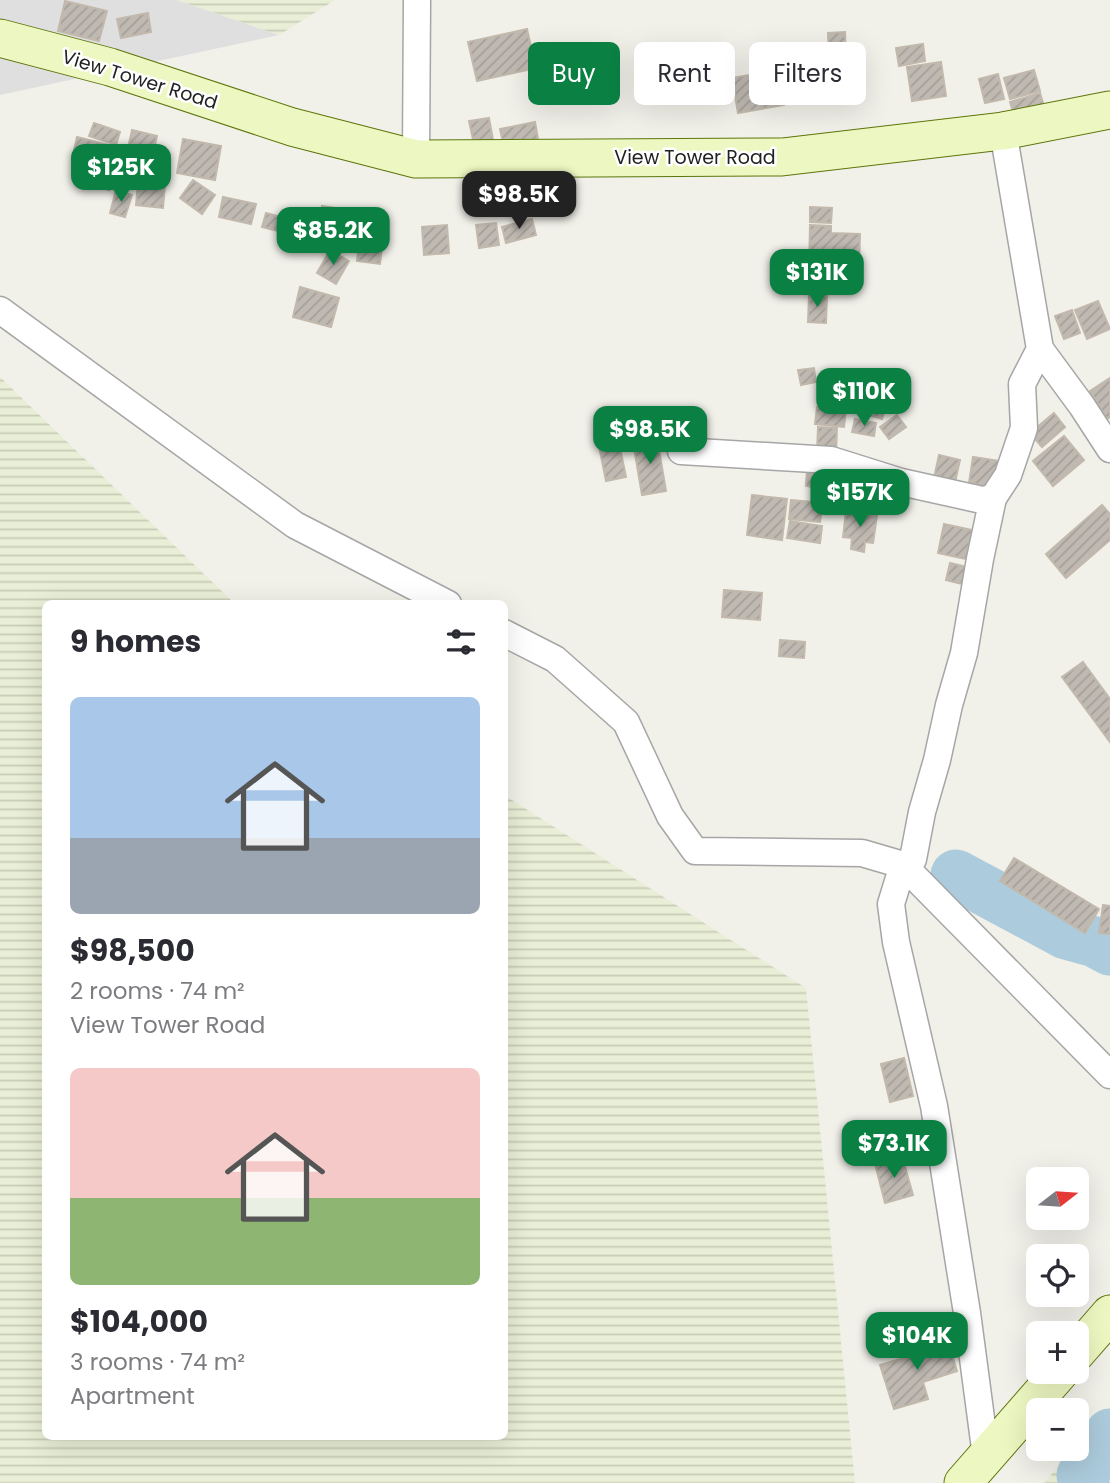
<!DOCTYPE html>
<html lang="en">
<head>
<meta charset="utf-8">
<style>
	:root { --surface:#fff; --page:#f2f2f3; --text:#2b2b33; --muted:#7c7c81; --accent:#0b8043 }
	body { margin:0; font-family:Poppins,sans-serif; background:var(--page); color:var(--text); height:100vh; display:flex; flex-direction:column; font-size:26px; white-space:nowrap }
	* { box-sizing:border-box; margin:0 }
	p { font-size:23px; color:var(--muted) }
	.icon { flex:none; width:38px; height:38px; fill:none; stroke:currentColor; stroke-width:2; stroke-linecap:round; stroke-linejoin:round }
	.map { position:relative; flex:1; overflow:hidden }
	.sheet { position:absolute; left:42px; top:600px; width:466px; height:840px; display:flex; flex-direction:column; background:var(--surface); border-radius:10px; box-shadow:0 7px 28px #0002 }
	.sheet>* { flex:none }
	.banner { position:absolute; left:528px; top:42px; width:476px; height:63px; display:flex; gap:14px }
	.needle { width:46px; rotate:73deg }
	.fabs { position:absolute; left:1026px; top:1167px; display:grid; gap:14px }
	.fabs a { display:grid; place-items:center; width:63px; height:63px; border-radius:10px; background:var(--surface); box-shadow:0 7px 28px #0002; font-size:35px }
	.price { position:absolute; translate:-50% -60px; padding:0 16px; border-radius:14px; background:var(--accent); color:#fff; font-size:23px; line-height:46px; filter:drop-shadow(0 2px 4px #0008) }
	.price::after { content:''; position:absolute; left:50%; top:42px; width:21px; height:16px; margin-left:-10px; background:inherit; clip-path:polygon(0 0,100% 0,50% 100%) }
	.price.on { background:#222; color:#fff }
	ul { padding:0; list-style:none }
	li { display:grid; align-content:center; gap:14px; height:371px; padding:0 28px }
	li span { display:grid; place-items:center; height:217px; border-radius:10px; color:#555 }
	li>.icon { margin-inline-start:auto }
	span .icon { width:126px; height:126px; fill:#fffc; stroke-width:1 }
	li b { font-size:30px }
	h2 { display:flex; justify-content:space-between; align-items:center; height:84px; padding:0 28px; font-size:30px }
	.tag { padding:0 24px; border-radius:10px; background:var(--surface); box-shadow:0 7px 28px #0002; font-size:24px; line-height:63px }
	.tag.on { background:var(--accent); color:#fff }
	.map>svg:first-child { display:block }
</style>
</head>
<body>
<div class="map">
<svg width="1110" height="1483" viewBox="0 0 1110 1483">
	<defs>
		<pattern id="farmland-rules" width="6" height="5" patternUnits="userSpaceOnUse" patternTransform="scale(1.75)"><rect width="6" height="5" fill="#e9eed6"/><path d="M0 2.5h6" fill="none" stroke="#c8ccb7"/></pattern>
		<pattern id="building-hatch" width="6" height="6" patternUnits="userSpaceOnUse" patternTransform="scale(1.75)"><rect width="6" height="6" fill="#bfb9b2"/><path d="M-1 1l2-2M0 6l6-6M5 7l2-2" fill="none" stroke="#a49f99"/></pattern>
	</defs>
	<rect width="100%" height="100%" fill="#f1f0e9"/>
	<polygon fill="#e0dfdf" points="0,0 177,0 279,35 0,95"/>
	<g fill="url(#farmland-rules)">
		<polygon points="177,0 335,0 279,35"/>
		<polygon points="0,377 235,604 46,604 46,1437 504,1437 504,795 806,988 855,1483 0,1483"/>
		<polygon points="1110,1407 1110,1483 1044,1483 1073,1449 1076,1449 1076,1445"/>
	</g>
	<g fill="none" stroke-linecap="round" stroke-linejoin="round">
		<g stroke="#accbdc" stroke-width="51">
			<polyline points="956,875 1066,934 1095,942 1110,950"/>
			<path d="M1084,1483L1082,1475C1090,1461 1105,1447 1110,1434"/>
		</g>
	</g>
	<g fill="url(#building-hatch)" stroke="#c2b9ac" stroke-width="2">
		<polygon points="65,1 107,11 99,41 58,31"/>
		<polygon points="148,13 151,32 121,38 117,19"/>
		<polygon points="527,29 536,68 477,81 468,42"/>
		<polygon points="845,32 846,65 829,66 828,33"/>
		<polygon points="923,44 925,61 899,66 896,48"/>
		<polygon points="941,62 946,96 912,101 907,67"/>
		<polygon points="778,70 784,105 738,113 732,78"/>
		<polygon points="1034,70 1040,91 1010,99 1004,78"/>
		<polygon points="998,74 1004,99 985,103 979,79"/>
		<polygon points="1040,93 1044,106 1014,115 1010,102"/>
		<polygon points="489,118 493,140 474,144 469,121"/>
		<polygon points="535,122 540,150 506,157 500,129"/>
		<polygon points="94,123 120,132 116,145 89,136"/>
		<polygon points="132,130 157,136 153,153 128,148"/>
		<polygon points="77,137 120,148 109,190 78,182 83,162 72,159"/>
		<polygon points="183,139 221,146 215,180 177,173"/>
		<polygon points="193,180 215,195 202,214 180,198"/>
		<polygon points="138,182 165,185 163,208 136,205"/>
		<polygon points="116,190 132,195 125,217 110,213"/>
		<polygon points="223,197 256,204 251,224 219,217"/>
		<polygon points="322,206 343,209 340,224 355,227 351,247 316,241"/>
		<polygon points="810,207 832,208 831,223 810,222"/>
		<polygon points="266,213 281,217 278,231 262,227"/>
		<polygon points="532,219 536,235 506,243 502,227"/>
		<polygon points="496,223 499,245 479,248 476,225"/>
		<polygon points="447,225 449,253 424,255 422,227"/>
		<polygon points="810,225 831,226 831,233 860,234 859,270 809,269"/>
		<polygon points="359,244 382,246 380,264 357,261"/>
		<polygon points="330,250 349,261 336,284 317,273"/>
		<polygon points="812,271 830,272 829,294 811,293"/>
		<polygon points="300,287 339,298 331,327 293,317"/>
		<polygon points="809,295 827,296 826,323 808,322"/>
		<polygon points="1098,301 1110,329 1087,339 1075,310"/>
		<polygon points="1072,310 1080,333 1064,339 1055,316"/>
		<polygon points="814,368 816,382 801,385 798,370"/>
		<polygon points="1110,378 1110,417 1107,419 1090,391"/>
		<polygon points="870,400 886,406 882,419 865,414"/>
		<polygon points="817,407 846,410 844,427 815,424"/>
		<polygon points="1054,413 1065,427 1042,447 1030,433"/>
		<polygon points="897,415 906,427 889,439 880,427"/>
		<polygon points="855,419 876,423 874,436 852,432"/>
		<polygon points="818,427 837,428 836,453 817,452"/>
		<polygon points="1064,436 1084,460 1053,486 1033,461"/>
		<polygon points="618,438 626,477 606,481 598,441"/>
		<polygon points="657,438 666,491 642,495 633,442"/>
		<polygon points="939,455 960,460 955,482 934,478"/>
		<polygon points="973,457 1000,461 995,487 969,483"/>
		<polygon points="807,470 830,473 827,489 806,486"/>
		<polygon points="752,495 787,499 782,540 747,535"/>
		<polygon points="791,500 823,503 820,522 789,519"/>
		<polygon points="1102,505 1110,514 1110,540 1066,578 1046,554"/>
		<polygon points="846,511 877,516 873,543 865,542 864,552 851,549 852,538 843,537"/>
		<polygon points="790,521 822,526 820,543 787,538"/>
		<polygon points="944,524 972,530 966,559 938,553"/>
		<polygon points="950,563 967,567 962,584 946,580"/>
		<polygon points="724,590 762,593 760,620 722,617"/>
		<polygon points="780,640 805,642 804,658 779,656"/>
		<polygon points="1083,662 1110,699 1110,742 1062,677"/>
		<polygon points="1014,858 1099,909 1085,933 1000,881"/>
		<polygon points="1103,905 1110,906 1110,934 1099,933"/>
		<polygon points="904,1058 913,1096 890,1102 881,1064"/>
		<polygon points="902,1156 913,1195 885,1203 875,1164"/>
		<polygon points="947,1339 957,1371 923,1382 928,1399 894,1409 880,1365 904,1358 902,1352"/>
	</g>
	<g fill="none" stroke-linecap="round" stroke-linejoin="round">
		<defs>
			<g id="street">
				<polyline points="416,159 417,0"/>
				<polyline points="0,310 295,525 448,604"/>
				<polyline points="1040,349 1082,406 1110,449"/>
				<polyline points="681,451 831,460 901,482 982,500 993,498 980,559 964,653 949,705 937,760 922,812 913,859 903,865 1110,1075"/>
				<polyline points="993,498 1008,475 1024,428 1022,384 1040,349 1003,131"/>
				<polyline points="504,633 555,659 626,722 670,816 695,851 862,853 903,865 891,904 896,942 934,1106 967,1313 986,1456"/>
			</g>
			<g id="secondary">
				<polyline points="0,38 110,67 292,127 416,159 782,157 1003,131 1110,110"/>
				<polyline points="1076,1353 1110,1314"/>
				<polyline points="963,1483 1060,1372"/>
			</g>
		</defs>
		<use href="#street" stroke="#a6a6a6" stroke-width="29"/>
		<use href="#secondary" stroke="#5c760b" stroke-width="39"/>
		<use href="#street" stroke="#fff" stroke-width="26"/>
		<use href="#secondary" stroke="#edf7c1" stroke-width="37"/>
	</g>
	<g text-anchor="middle" stroke-width="5" stroke-linejoin="round" paint-order="stroke">
		<g font-size="19" fill="#222" stroke="#fff">
			<text transform="translate(140 79) rotate(17)" y="7">View Tower Road</text>
			<text x="695" y="164">View Tower Road</text>
		</g>
	</g>
</svg>
<div class="fabs">
<a><svg class="needle" viewBox="-14 -14 28 28"><path d="M0-13l5 13h-10z" fill="#e53935"/><path d="M0 13l5-13h-10z" fill="#7c7c81"/></svg></a>
<a><svg class="icon" aria-label="locate" viewBox="0 0 24 24"><circle cx="12" cy="12" r="6"/><path d="M12 2v4M12 18v4M2 12h4M18 12h4"/></svg></a>
<a>+</a>
<a>−</a>
</div>
<b class="price" style="left:121px;top:204px">$125K</b>
<b class="price on" style="left:519px;top:231px">$98.5K</b>
<b class="price" style="left:333px;top:267px">$85.2K</b>
<b class="price" style="left:817px;top:309px">$131K</b>
<b class="price" style="left:864px;top:428px">$110K</b>
<b class="price" style="left:650px;top:466px">$98.5K</b>
<b class="price" style="left:860px;top:529px">$157K</b>
<b class="price" style="left:894px;top:1180px">$73.1K</b>
<b class="price" style="left:917px;top:1372px">$104K</b>
<div class="banner">
<a class="tag on">Buy</a>
<a class="tag">Rent</a>
<a class="tag">Filters</a>
</div>
<section class="sheet">
<h2>9 homes<svg class="icon" aria-label="filters" viewBox="0 0 24 24"><path d="M4 7h16M4 17h16"/><circle cx="9" cy="7" r="2"/><circle cx="15" cy="17" r="2"/></svg></h2>
<ul>
<li><span style="background:linear-gradient(#a9c7e8 65%,#9aa5b1 0)"><svg class="icon" aria-label="home" viewBox="0 0 24 24"><path d="M3 11l9-7 9 7M6 9v11h12V9"/></svg></span><div><b>$98,500</b><p>2 rooms · 74 m²</p><p>View Tower Road</p></div></li>
<li><span style="background:linear-gradient(#f6c9c9 60%,#8fb573 0)"><svg class="icon" aria-label="home" viewBox="0 0 24 24"><path d="M3 11l9-7 9 7M6 9v11h12V9"/></svg></span><div><b>$104,000</b><p>3 rooms · 74 m²</p><p>Apartment</p></div></li>
</ul>
</section>
</div>
</body>
</html>
